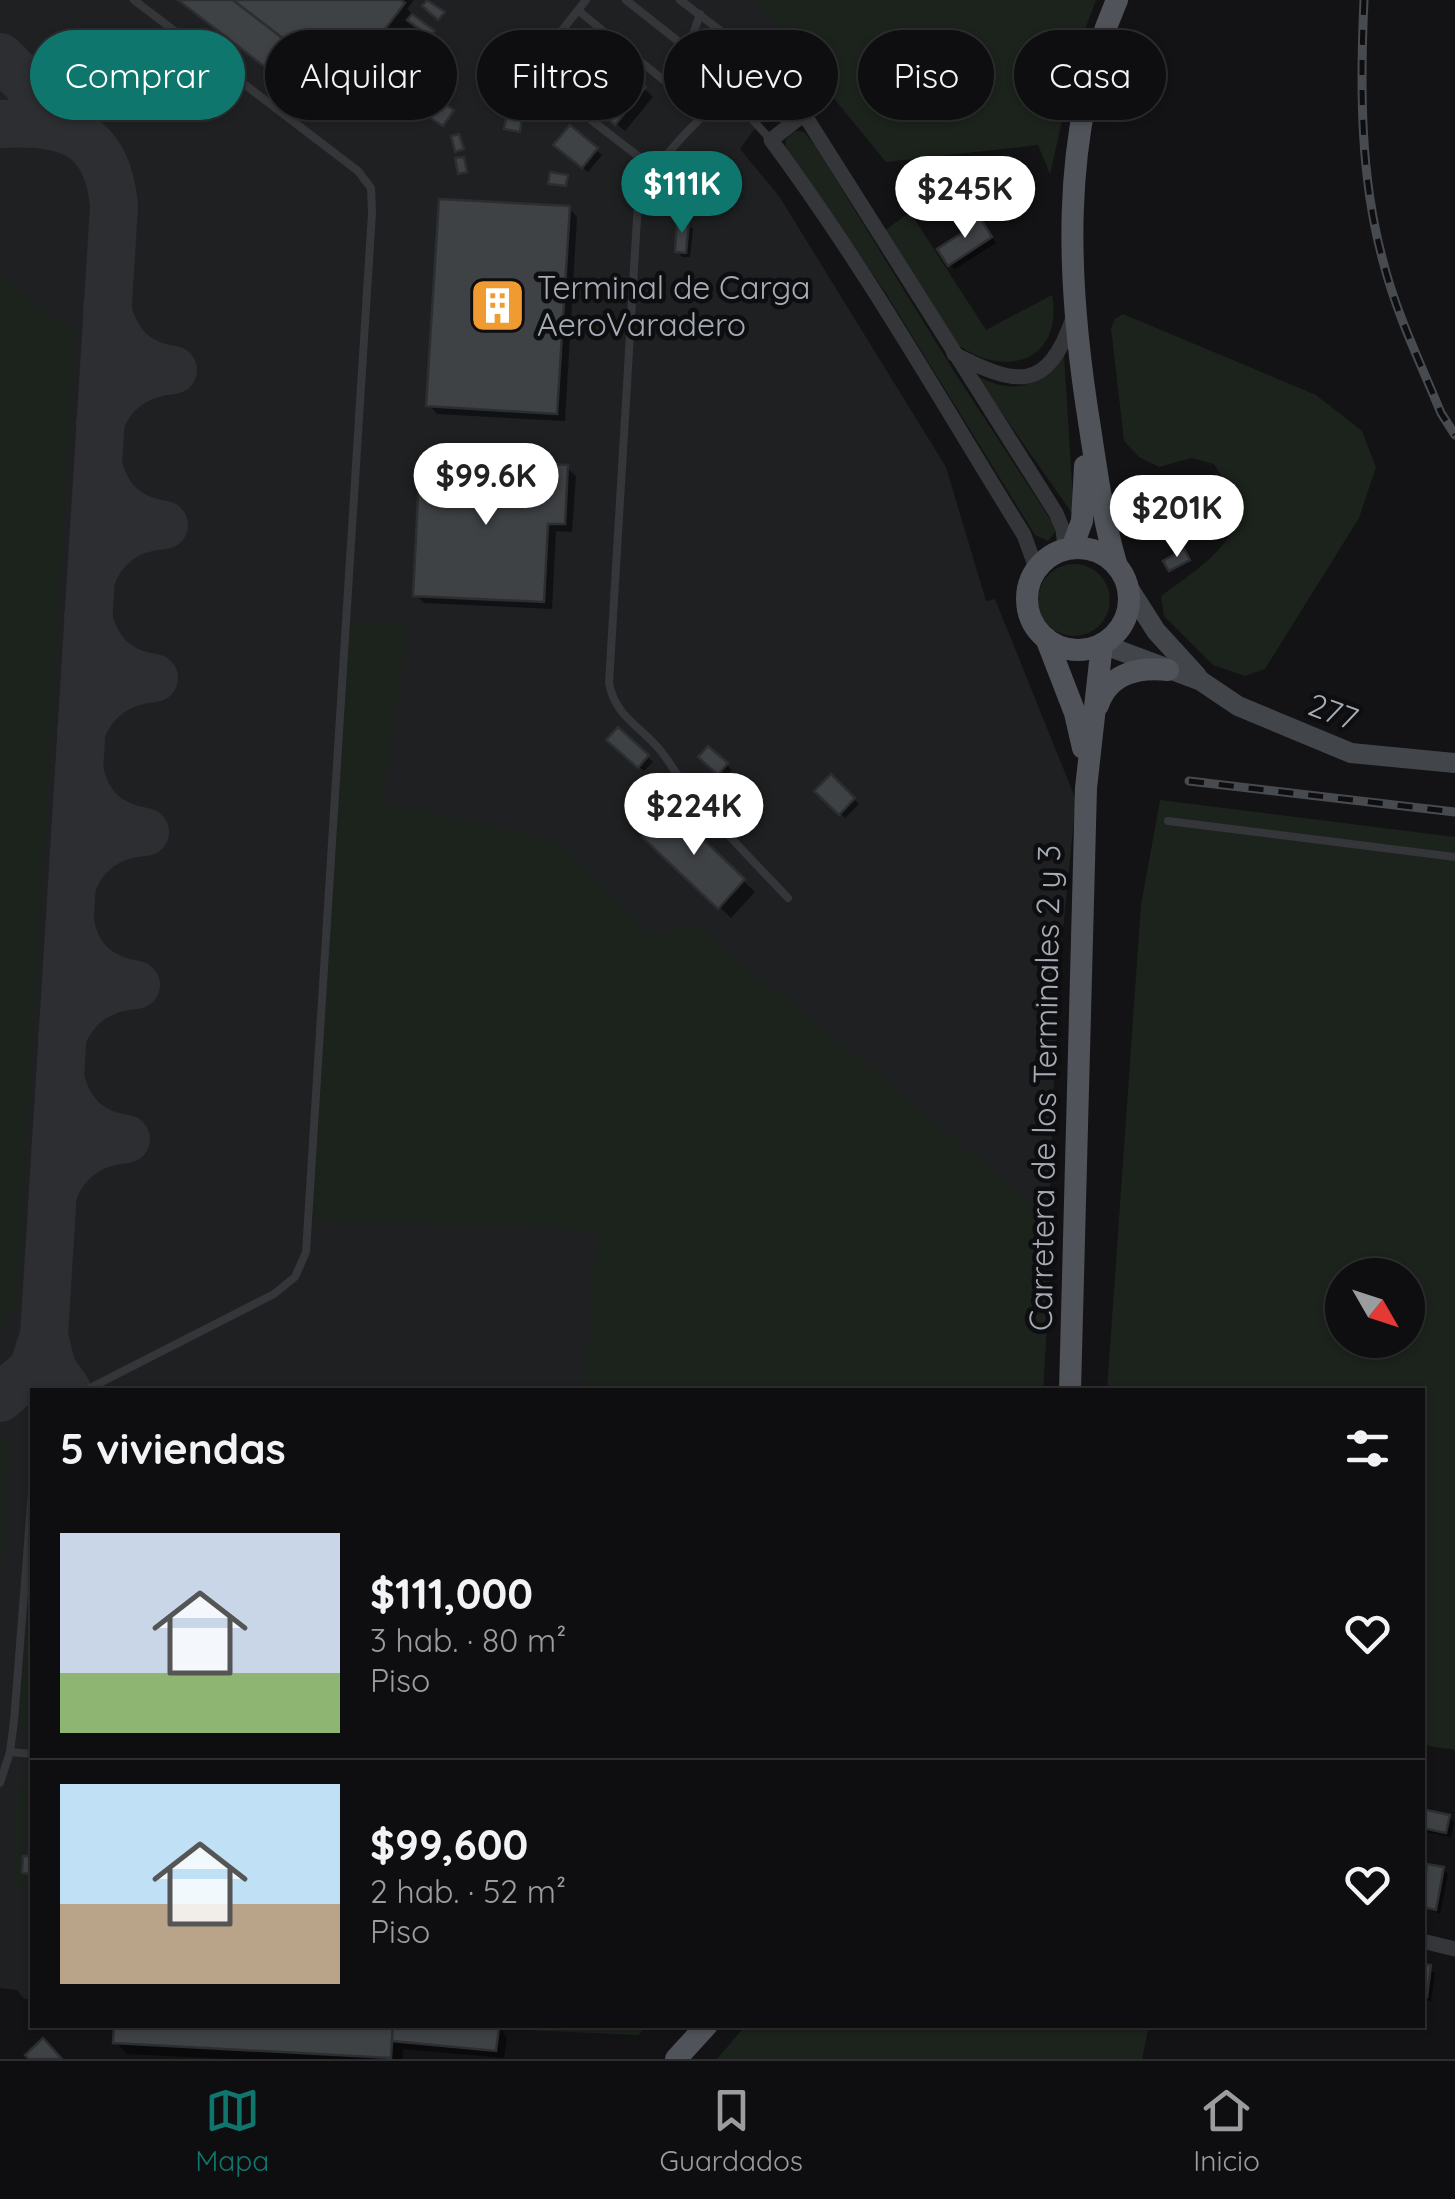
<!DOCTYPE html>
<html lang="es">
<head>
<meta charset="utf-8">
<style>
	:root { --surface:#0e0e10; --page:#1c1c1e; --text:#f1f3f6; --muted:#9b9c9f; --line:#2e2e30; --accent:#0f766e }
	body { margin:0; font-family:Quicksand,sans-serif; background:var(--page); color:var(--text); height:100vh; display:flex; flex-direction:column; font-size:38px; white-space:nowrap }
	* { box-sizing:border-box; margin:0 }
	p { font-size:32px; color:var(--muted) }
	.icon { flex:none; width:55px; height:55px; fill:none; stroke:currentColor; stroke-width:2; stroke-linecap:round; stroke-linejoin:round }
	.map { position:relative; flex:1; overflow:hidden }
	.drawer { position:absolute; left:30px; top:1388px; width:1395px; height:640px; display:flex; flex-direction:column; background:var(--surface); border-radius:0px; box-shadow:0 2px 8px #0004,0 0 0 2px var(--line) }
	.drawer>* { flex:none }
	.guide { position:absolute; left:30px; top:30px; width:1395px; height:90px; display:flex; gap:20px }
	.needle { width:65px; rotate:129deg }
	.controls { position:absolute; left:1325px; top:1258px; display:grid; gap:20px }
	.controls a { display:grid; place-items:center; width:100px; height:100px; border-radius:50%; background:var(--surface); box-shadow:0 2px 8px #0004,0 0 0 2px var(--line); font-size:50px }
	.price { position:absolute; translate:-50% -85px; padding:0 22px; border-radius:35px; background:#fff; color:#222; font-size:32px; line-height:65px; filter:drop-shadow(0 2px 5px #0008) }
	.price::after { content:''; position:absolute; left:50%; top:60px; width:30px; height:22px; margin-left:-15px; background:inherit; clip-path:polygon(0 0,100% 0,50% 100%) }
	.price.selected { background:var(--accent); color:#fff }
	ul { padding:0; list-style:none }
	li { display:flex; align-items:center; gap:30px; height:250px; padding:0 30px }
	li+li { border-top:2px solid var(--line) }
	li span { display:grid; place-items:center; flex:none; width:280px; height:200px; border-radius:0px; color:#555 }
	li>.icon { margin-inline-start:auto }
	span .icon { width:120px; height:120px; fill:#fffc; stroke-width:1 }
	li b { font-size:42px }
	h2 { display:flex; justify-content:space-between; align-items:center; height:120px; padding:0 30px; font-size:42px }
	.pill { padding:0 35px; border-radius:45px; background:var(--surface); box-shadow:0 2px 8px #0004,0 0 0 2px var(--line); font-size:35px; line-height:90px }
	.pill.selected { background:var(--accent); color:#fff }
	.tabs { display:flex; justify-content:space-around; align-items:center; height:140px; border-top:2px solid var(--line); background:var(--surface); font-size:28px; color:var(--muted) }
	.tabs a { display:grid; justify-items:center; gap:5px }
	.tabs .selected { color:var(--accent) }
	.map>svg:first-child { display:block }
</style>
</head>
<body>
<div class="map">
<svg width="1455" height="2059" viewBox="0 0 1455 2059">
	<rect width="100%" height="100%" fill="#131315"/>
	<polygon fill="#1f2022" points="0,0 1047,0 886,162 813,73 753,131 740,149 779,196 946,467 986,601 995,599 1076,800 1057,989 1049,1219 1053,1223 1043,1390 32,1390 32,1998 24,1999 17,1990 0,1988"/>
	<g fill="#1b231c" fill-rule="evenodd">
		<polygon points="757,0 1096,0 1080,43 1050,174 1038,145 886,162"/>
		<polygon points="795,131 804,132 816,147 955,373 1052,522 1055,532 1048,541 1035,535 885,292 785,148 786,139"/>
		<path d="M910,212L986,330L1052,295C1064,364 1001,380 953,341L884,231Z"/>
		<polygon points="0,275 75,334 17,1302 0,1329"/>
		<path d="M1123,314L1316,395L1362,431L1376,467L1359,518L1265,669L1245,676L1213,665L1164,616L1161,596C1187,576 1251,538 1235,499C1230,487 1220,475 1214,464L1191,458L1159,467L1139,457L1124,441L1111,328L1115,319Z"/>
		<path d="M1064,355L1074,516L976,376C1015,395 1037,388 1064,355Z"/>
		<circle cx="1074" cy="600" r="36"/>
		<polygon points="350,622 408,624 382,802 560,842 653,935 692,924 841,1043 1053,1223 1043,1390 585,1390 597,1230 311,1218"/>
		<path d="M1160,800L1455,837V1750L1423,1745L1422,1390H1107L1141,905ZM1342,1275H1408V1340H1342Z"/>
		<polygon points="0,1440 18,1441 8,1451 0,1602"/>
		<polygon points="32,1545 32,1736 22,1728 20,1713"/>
		<path d="M32,1775V1843H15C16,1821 11,1789 32,1775Z"/>
		<polygon points="14,1850 25,1850 21,1874 32,1875 32,1888 14,1887 13,1883"/>
		<polygon points="529,2025 648,2025 638,2035 526,2030"/>
		<polygon points="746,2025 1149,2025 1142,2059 717,2059"/>
	</g>
	<g fill="#0007">
		<polygon points="178,0 414,0 407,9 435,34 433,37 418,26 362,100 350,91 329,117"/>
		<polygon points="429,48 434,53 412,81 407,76"/>
		<polygon points="566,83 644,88 653,97 625,131"/>
		<polygon points="570,128 602,155 588,172 561,150"/>
		<polygon points="569,208 577,217 565,421 437,414 429,405"/>
		<polygon points="982,223 996,243 955,269 950,264 973,228"/>
		<polygon points="687,224 693,229 690,257 682,257 677,251"/>
		<polygon points="567,468 576,476 572,532 556,531 552,609 424,603 416,595"/>
		<polygon points="1170,491 1176,497 1179,514 1161,519 1155,513"/>
		<polygon points="1223,505 1232,518 1218,527 1213,522"/>
		<polygon points="618,730 653,762 644,771 609,740"/>
		<polygon points="709,749 732,770 725,778 702,757"/>
		<polygon points="831,778 859,804 845,818 818,791"/>
		<polygon points="670,811 755,892 731,918 646,837"/>
		<polygon points="1449,1817 1454,1822 1451,1837 1426,1832 1422,1828"/>
		<polygon points="1429,1867 1443,1869 1448,1874 1440,1914 1422,1907"/>
		<polygon points="1422,1967 1435,1973 1431,2001 1422,2000"/>
		<polygon points="116,2025 430,2025 484,2029 485,2025 500,2025 507,2039 504,2058 403,2049 402,2059 229,2059 127,2054 115,2042"/>
	</g>
	<g fill="none" stroke-linecap="round" stroke-linejoin="round">
		<g stroke="#2d2e32" stroke-width="48">
			<polyline points="0,57 77,132"/>
			<path d="M0,124C66,120 108,133 114,206L44,1335L33,1369L0,1398"/>
			<path d="M100,423C112,389 139,373 173,370C136,365 115,344 107,307"/>
			<path d="M91,578C104,544 128,528 164,525C127,519 105,499 98,463"/>
			<path d="M81,732C93,698 120,681 154,678C118,673 96,653 88,616"/>
			<path d="M72,885C84,851 110,834 145,832C108,826 86,806 79,769"/>
			<path d="M62,1038C75,1004 101,987 136,985C99,979 76,959 70,922"/>
			<path d="M53,1193C65,1159 91,1142 126,1139C89,1134 68,1113 60,1077"/>
			<polyline points="44,1335 52,1369 67,1390"/>
		</g>
	</g>
	<g fill="#3f4245" stroke="#2d2e31" stroke-width="2.5">
		<polygon points="178,0 233,0 338,81 317,107"/>
		<polygon points="233,0 401,0 405,3 343,84"/>
		<polygon points="427,0 445,12 438,20 422,6"/>
		<polygon points="412,14 435,31 430,37 407,20"/>
		<polygon points="584,36 646,87 615,125 554,75"/>
		<polygon points="429,45 434,49 409,81 404,77"/>
		<polygon points="440,101 454,110 443,126 429,117"/>
		<polygon points="507,113 522,116 520,132 504,129"/>
		<polygon points="570,125 598,148 582,168 553,145"/>
		<polygon points="459,134 464,149 455,152 451,136"/>
		<polygon points="464,157 467,172 458,174 455,158"/>
		<polygon points="550,172 568,175 566,186 548,184"/>
		<polygon points="439,199 570,206 557,414 426,406"/>
		<polygon points="978,214 992,237 948,266 937,249 970,228 966,222"/>
		<polygon points="677,220 689,221 686,253 675,252"/>
		<polygon points="420,456 568,465 565,524 548,524 544,602 413,596"/>
		<polygon points="1171,489 1176,510 1153,515 1149,493"/>
		<polygon points="1218,497 1228,512 1211,524 1201,508"/>
		<polygon points="1184,549 1190,560 1169,571 1163,561"/>
		<polygon points="618,727 649,755 638,768 606,740"/>
		<polygon points="708,746 728,763 718,775 698,757"/>
		<polygon points="831,774 855,798 839,815 814,791"/>
		<polygon points="670,808 745,879 718,909 642,837"/>
		<polygon points="1422,1809 1450,1815 1446,1833 1422,1828"/>
		<polygon points="23,1856 32,1856 32,1874 22,1873"/>
		<polygon points="1427,1864 1444,1867 1436,1910 1422,1907"/>
		<polygon points="1422,1964 1431,1965 1427,1997 1422,1996"/>
		<polygon points="114,2025 393,2025 391,2058 113,2043"/>
		<polygon points="393,2025 457,2025 499,2028 496,2051 392,2041"/>
		<polygon points="43,2038 53,2049 62,2059 29,2059 25,2055"/>
	</g>
	<g fill="none" stroke-linecap="round" stroke-linejoin="round">
		<g stroke="#34363a" stroke-width="8">
			<polyline points="586,0 529,72 656,170"/>
			<polyline points="626,0 688,49 771,140"/>
			<polyline points="680,0 734,41 804,114"/>
			<polyline points="580,12 705,114"/>
			<polyline points="688,49 700,14"/>
			<path d="M729,91C699,119 651,164 638,202L609,683C615,716 640,726 660,750C670,762 677,776 687,788C719,827 754,862 788,898"/>
			<polyline points="1168,821 1455,857"/>
			<polyline points="86,1390 274,1294 295,1277 306,1252 372,213 371,188 358,171 134,0"/>
			<polyline points="10,1752 32,1754"/>
			<polyline points="0,1783 10,1752 14,1721 32,1492"/>
		</g>
		<g stroke="#34363a" stroke-width="15">
			<path d="M954,354C1017,386 1047,393 1073,318"/>
			<path d="M1036,568L1024,535C942,403 864,265 771,140L804,114L1056,513L1063,530L1065,548"/>
			<polyline points="1422,1941 1455,1949"/>
		</g>
		<g stroke="#42454a" stroke-width="20">
			<polyline points="1128,587 1156,631 1197,676"/>
			<polyline points="1102,644 1201,681 1238,706 1351,753 1455,763"/>
		</g>
		<g stroke="#505359" stroke-width="22">
			<circle cx="1078" cy="599" r="51"/>
			<polyline points="1072,548 1082,521 1085,466"/>
			<path d="M1116,563C1103,519 1097,474 1090,428C1067,286 1058,135 1117,0"/>
			<polyline points="1046,638 1075,713 1083,748"/>
			<path d="M1098,705C1109,673 1138,667 1168,670"/>
			<polyline points="1070,1390 1086,788 1102,644"/>
			<polyline points="676,2059 707,2025"/>
		</g>
		<defs>
			<g id="rail">
				<path d="M1364,0C1360,87 1360,177 1383,261C1396,313 1421,364 1441,413L1455,435"/>
				<polyline points="1189,781 1455,812"/>
			</g>
		</defs>
		<use href="#rail" stroke="#474a4f" stroke-width="9"/>
		<use href="#rail" stroke="#0e0e10" stroke-width="5" stroke-dasharray="15" stroke-linecap="butt"/>
	</g>
	<defs>
		<symbol id="building-square" viewBox="-11 -11 22 22"><rect x="-9" y="-9" width="18" height="18" rx="4" fill="#ef9b31" stroke="#0e0e10"/><path d="M-4-6H4V6H1V3H-1V6H-4ZM-2.5-4.3h1.7v1.8h-1.7ZM.8-4.3h1.7v1.8H.8ZM-2.5-1h1.7V.8h-1.7ZM.8-1h1.7V.8H.8Z" fill="#fff"/></symbol>
	</defs>
	<g fill-rule="evenodd">
		<use href="#building-square" x="466" y="274" width="63" height="63"/>
	</g>
	<g text-anchor="middle" stroke-width="9" stroke-linejoin="round" paint-order="stroke">
		<g font-size="32" fill="#a5acb5" stroke="#0e0e10" text-anchor="start">
			<text x="537" y="299">Terminal de Carga<tspan x="537" dy="37">AeroVaradero</tspan></text>
		</g>
		<g font-size="32" fill="#a5acb5" stroke="#0e0e10">
			<text transform="translate(1333 712) rotate(20)" y="11">277</text>
			<text transform="translate(1045 1088) rotate(-89)" y="11">Carretera de los Terminales 2 y 3</text>
		</g>
	</g>
</svg>
<div class="controls">
<a><svg class="needle" viewBox="-14 -14 28 28"><path d="M0-13l5 13h-10z" fill="#e53935"/><path d="M0 13l5-13h-10z" fill="#9b9c9f"/></svg></a>
</div>
<b class="price selected" style="left:682px;top:236px">$111K</b>
<b class="price" style="left:965px;top:241px">$245K</b>
<b class="price" style="left:486px;top:528px">$99.6K</b>
<b class="price" style="left:1177px;top:560px">$201K</b>
<b class="price" style="left:694px;top:858px">$224K</b>
<div class="guide">
<a class="pill selected">Comprar</a>
<a class="pill">Alquilar</a>
<a class="pill">Filtros</a>
<a class="pill">Nuevo</a>
<a class="pill">Piso</a>
<a class="pill">Casa</a>
</div>
<section class="drawer">
<h2>5 viviendas<svg class="icon" aria-label="filters" viewBox="0 0 24 24"><path d="M4 7h16M4 17h16"/><circle cx="9" cy="7" r="2"/><circle cx="15" cy="17" r="2"/></svg></h2>
<ul>
<li><span style="background:linear-gradient(#c9d6e8 70%,#8fb573 0)"><svg class="icon" aria-label="home" viewBox="0 0 24 24"><path d="M3 11l9-7 9 7M6 9v11h12V9"/></svg></span><div><b>$111,000</b><p>3 hab. · 80 m²</p><p>Piso</p></div><svg class="icon" aria-label="heart" viewBox="0 0 24 24"><path d="M12 20l-8-8c-3-5 5-10 8-4 3-6 11-1 8 4z"/></svg></li>
<li><span style="background:linear-gradient(#bfe0f5 60%,#b9a48a 0)"><svg class="icon" aria-label="home" viewBox="0 0 24 24"><path d="M3 11l9-7 9 7M6 9v11h12V9"/></svg></span><div><b>$99,600</b><p>2 hab. · 52 m²</p><p>Piso</p></div><svg class="icon" aria-label="heart" viewBox="0 0 24 24"><path d="M12 20l-8-8c-3-5 5-10 8-4 3-6 11-1 8 4z"/></svg></li>
</ul>
</section>
</div>
<nav class="tabs">
<a class="selected"><svg class="icon" aria-label="map" viewBox="0 0 24 24"><path d="M3 6l6-2 6 2 6-2v14l-6 2-6-2-6 2zM9 4v14M15 6v14"/></svg>Mapa</a>
<a><svg class="icon" aria-label="saved" viewBox="0 0 24 24"><path d="M7 4h10v16l-5-4-5 4z"/></svg>Guardados</a>
<a><svg class="icon" aria-label="home" viewBox="0 0 24 24"><path d="M3 11l9-7 9 7M6 9v11h12V9"/></svg>Inicio</a>
</nav>
</body>
</html>
